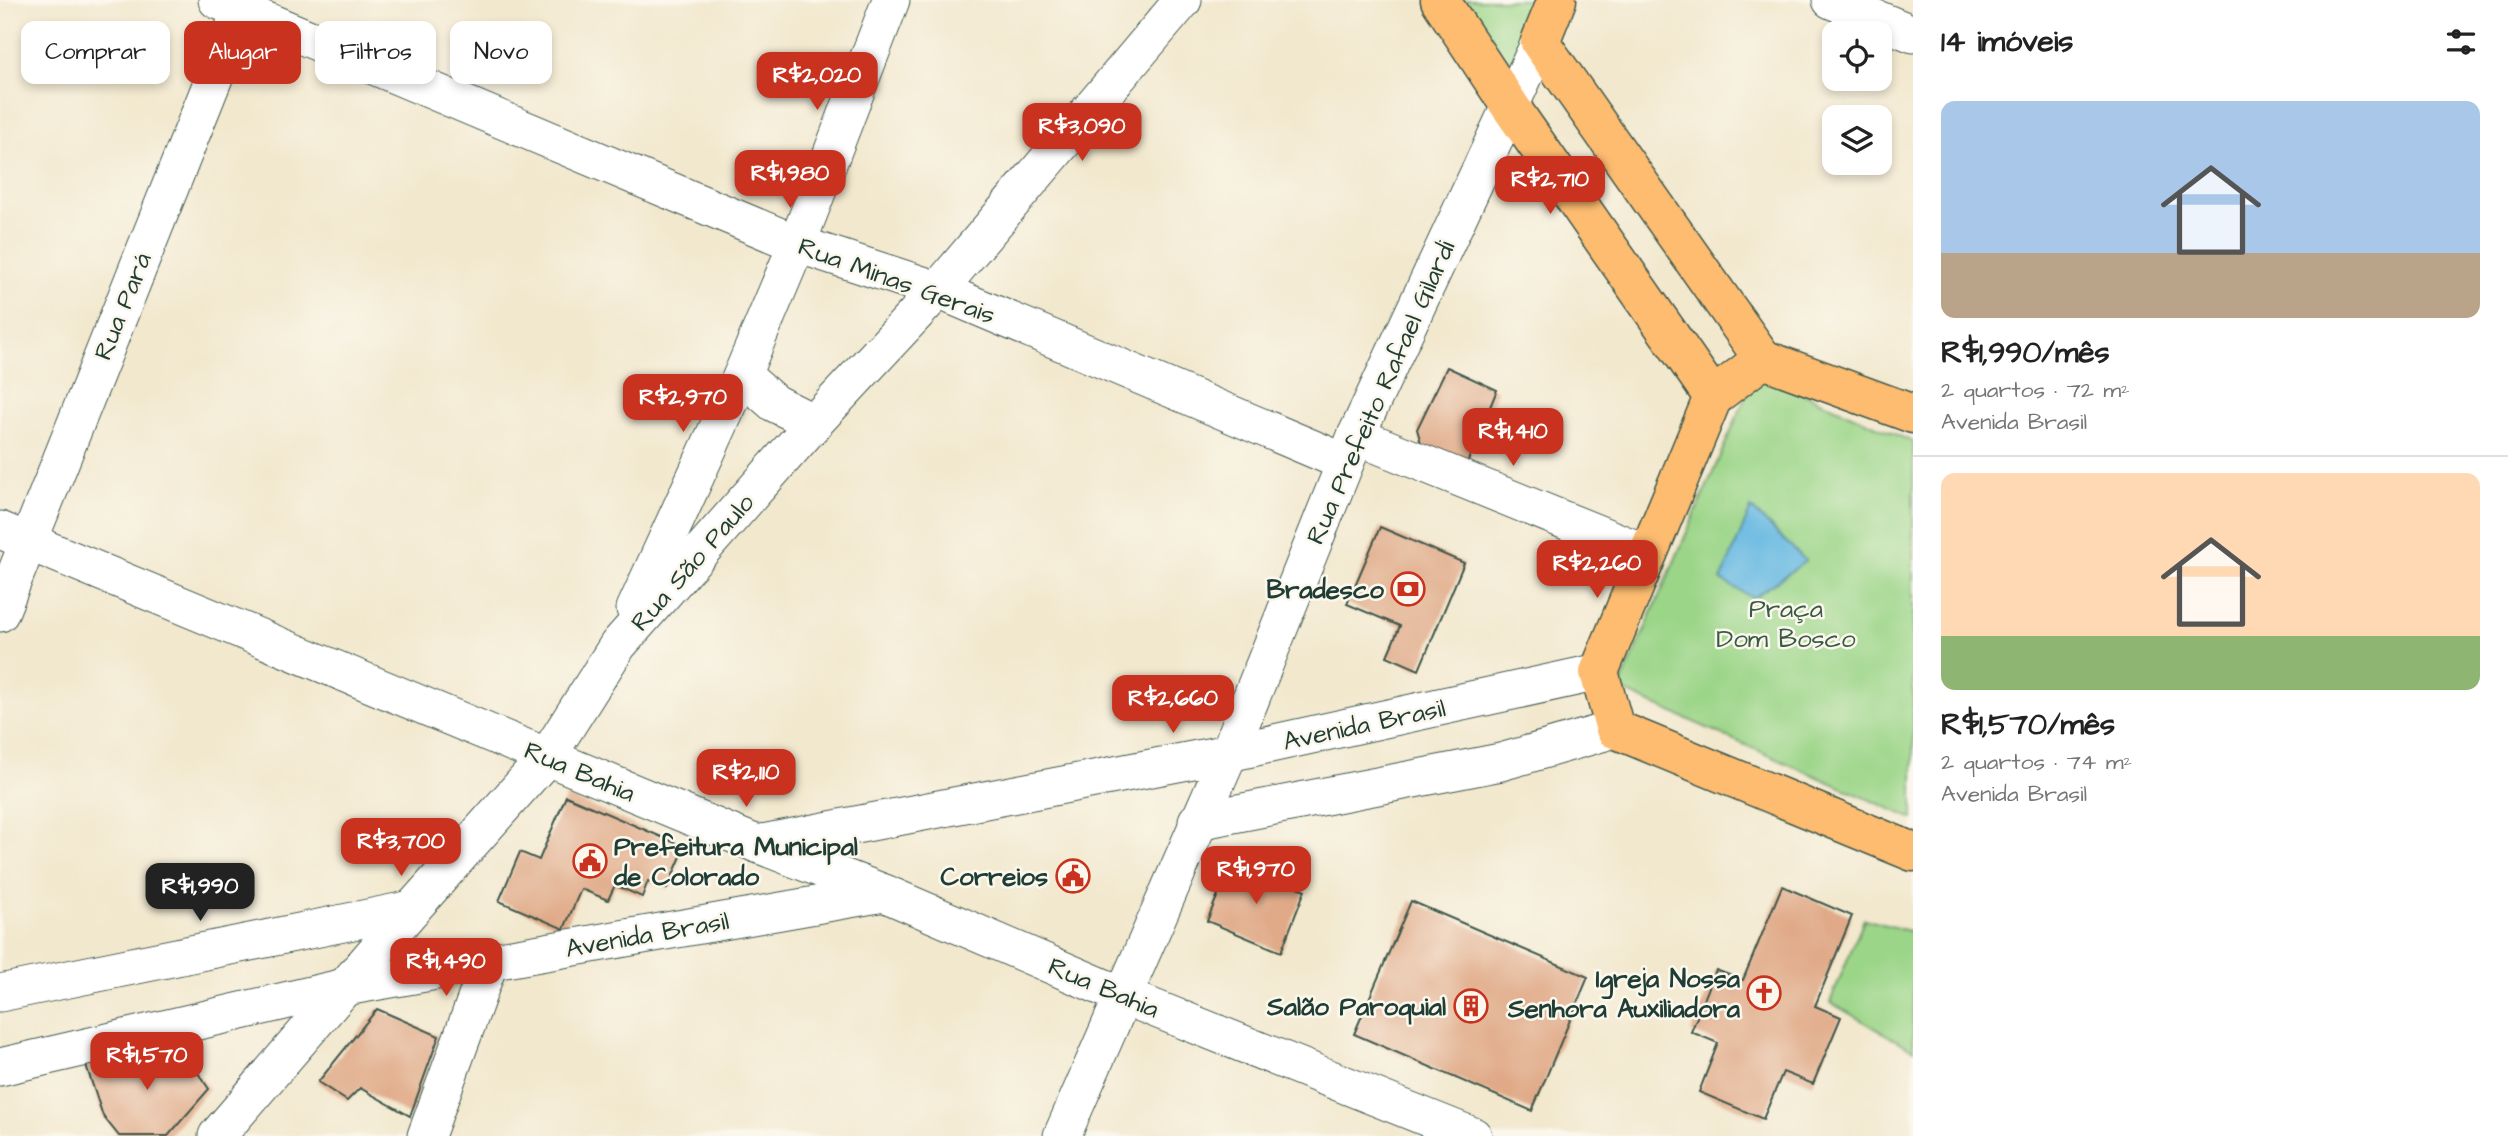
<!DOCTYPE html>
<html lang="pt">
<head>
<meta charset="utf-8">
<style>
	:root { --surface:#fff; --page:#f2f2f2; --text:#222; --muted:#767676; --line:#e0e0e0; --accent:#c8321e }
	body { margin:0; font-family:"Architects Daughter",sans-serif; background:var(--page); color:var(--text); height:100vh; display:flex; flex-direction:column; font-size:26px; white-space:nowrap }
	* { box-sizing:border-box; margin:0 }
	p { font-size:23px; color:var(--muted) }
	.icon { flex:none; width:38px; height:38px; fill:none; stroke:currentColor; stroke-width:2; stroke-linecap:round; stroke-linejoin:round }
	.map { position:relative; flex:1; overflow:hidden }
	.details { display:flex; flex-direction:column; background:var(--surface); width:595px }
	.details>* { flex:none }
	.banner { position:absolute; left:21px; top:21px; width:665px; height:63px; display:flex; gap:14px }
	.fabs { position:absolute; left:1822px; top:21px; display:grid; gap:14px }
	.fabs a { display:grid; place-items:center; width:70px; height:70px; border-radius:14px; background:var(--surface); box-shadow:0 4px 10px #0003; font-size:35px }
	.price { position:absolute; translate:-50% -60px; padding:0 16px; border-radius:14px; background:var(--accent); color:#fff; font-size:23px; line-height:46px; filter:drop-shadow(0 2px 4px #0008) }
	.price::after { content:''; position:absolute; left:50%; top:42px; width:21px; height:16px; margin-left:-10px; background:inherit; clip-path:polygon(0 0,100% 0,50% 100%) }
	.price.active { background:#222; color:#fff }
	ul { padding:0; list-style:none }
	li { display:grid; align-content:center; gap:14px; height:371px; padding:0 28px }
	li+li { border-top:2px solid var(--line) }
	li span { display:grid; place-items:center; height:217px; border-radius:14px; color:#555 }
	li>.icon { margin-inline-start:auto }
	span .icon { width:126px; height:126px; fill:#fffc; stroke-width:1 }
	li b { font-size:30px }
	h2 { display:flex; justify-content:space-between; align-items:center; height:84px; padding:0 28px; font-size:30px }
	.chip { padding:0 24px; border-radius:14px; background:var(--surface); box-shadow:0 4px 10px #0003; font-size:24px; line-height:63px }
	.chip.active { background:var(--accent); color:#fff }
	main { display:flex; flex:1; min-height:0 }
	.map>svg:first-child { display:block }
</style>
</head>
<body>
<main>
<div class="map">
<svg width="1913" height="1136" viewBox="0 0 1913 1136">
	<rect width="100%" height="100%" fill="#fbf7ec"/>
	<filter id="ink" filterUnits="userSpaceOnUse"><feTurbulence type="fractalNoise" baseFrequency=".0143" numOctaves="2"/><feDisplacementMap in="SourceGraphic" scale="14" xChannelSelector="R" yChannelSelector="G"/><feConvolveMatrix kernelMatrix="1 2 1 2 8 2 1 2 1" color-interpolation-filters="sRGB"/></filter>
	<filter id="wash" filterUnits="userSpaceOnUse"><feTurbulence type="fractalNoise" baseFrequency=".00686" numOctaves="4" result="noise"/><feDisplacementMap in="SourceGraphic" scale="28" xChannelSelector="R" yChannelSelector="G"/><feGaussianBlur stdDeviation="1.57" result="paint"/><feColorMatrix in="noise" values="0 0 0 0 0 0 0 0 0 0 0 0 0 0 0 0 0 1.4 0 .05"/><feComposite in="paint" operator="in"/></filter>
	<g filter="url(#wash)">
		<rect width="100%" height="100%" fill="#f2e8ce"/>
		<g fill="#9bd588" stroke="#5d895e" stroke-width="2">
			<polygon points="1453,0 1544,0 1515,61 1494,60"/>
			<polygon points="1756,373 1913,442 1913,819 1619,689"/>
			<polygon points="1864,919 1913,932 1913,1050 1830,1002"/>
		</g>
		<polygon fill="#67b9e2" stroke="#437b8b" stroke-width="2" points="1751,508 1806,561 1753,598 1721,580"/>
		<g id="blocks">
			<g fill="#e0aa88">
				<polygon points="1447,367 1497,390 1466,466 1422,446 1417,429"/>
				<polygon points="1380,527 1464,563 1419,670 1387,656 1400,626 1347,604"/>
				<polygon points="566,796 685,847 667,889 648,881 642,897 615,885 608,900 581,889 564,929 499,901 520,852 539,860"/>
				<polygon points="1232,861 1305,890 1281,952 1207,921"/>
				<polygon points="1782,886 1852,916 1815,1006 1841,1017 1813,1084 1783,1072 1763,1119 1699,1092 1718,1043 1691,1032 1716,970 1743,980"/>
				<polygon points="1411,901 1588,977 1532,1111 1354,1034"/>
				<polygon points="377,1009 439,1036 410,1116 360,1088 347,1101 318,1082"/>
				<polygon points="180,1047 209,1089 168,1136 119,1136 103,1116 86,1065"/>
			</g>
		</g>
	</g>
	<g filter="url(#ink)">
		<use href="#blocks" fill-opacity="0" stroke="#3f574b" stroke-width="2"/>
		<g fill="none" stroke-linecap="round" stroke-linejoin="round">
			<defs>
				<g id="minor">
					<polyline points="217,0 797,244 938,290 1344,462"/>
					<polyline points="1831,0 1913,34"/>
					<polyline points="742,375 774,403 814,423"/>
					<polyline points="1356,436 1648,554"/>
					<polyline points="0,530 757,844 884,893 1121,995 1473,1136"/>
					<polyline points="635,609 742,375 797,244 891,0"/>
					<polyline points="0,613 245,0"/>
					<polyline points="1197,821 1501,762 1615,729"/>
					<polyline points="757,844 1229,753 1599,672"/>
					<polyline points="0,993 412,909"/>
					<polyline points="0,1067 345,987 884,893"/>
					<polyline points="217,1136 412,909 547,757 618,645 814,423 938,290 1183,0"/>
					<polyline points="426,1136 490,961"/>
					<polyline points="1062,1136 1229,753 1356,436 1540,42"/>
				</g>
				<g id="major">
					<polyline points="1440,0 1510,106 1713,397"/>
					<polyline points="1557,0 1540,42 1763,359"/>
					<polyline points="1913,414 1763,359 1713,397 1599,672 1615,729 1913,852"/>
				</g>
			</defs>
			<use href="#minor" stroke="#3f574b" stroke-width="39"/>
			<use href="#major" stroke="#3f574b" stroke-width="41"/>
			<use href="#minor" stroke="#fff" stroke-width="37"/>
			<use href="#major" stroke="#fdbc70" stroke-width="38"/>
		</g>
	</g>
	<defs>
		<symbol id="bank-ring" viewBox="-11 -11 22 22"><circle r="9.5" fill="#fbf7ec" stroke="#c8321e" stroke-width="1.5"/><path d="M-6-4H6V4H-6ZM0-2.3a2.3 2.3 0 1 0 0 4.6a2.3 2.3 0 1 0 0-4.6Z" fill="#c8321e"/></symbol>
		<symbol id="civic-ring" viewBox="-11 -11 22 22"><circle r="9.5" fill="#fbf7ec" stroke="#c8321e" stroke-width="1.5"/><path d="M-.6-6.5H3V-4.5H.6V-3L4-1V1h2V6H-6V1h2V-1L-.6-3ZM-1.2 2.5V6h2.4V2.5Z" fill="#c8321e"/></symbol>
		<symbol id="church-ring" viewBox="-11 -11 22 22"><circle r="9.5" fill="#fbf7ec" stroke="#c8321e" stroke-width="1.5"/><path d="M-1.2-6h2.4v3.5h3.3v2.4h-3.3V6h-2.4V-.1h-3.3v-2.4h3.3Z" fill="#c8321e"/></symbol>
		<symbol id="building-ring" viewBox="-11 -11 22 22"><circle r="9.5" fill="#fbf7ec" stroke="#c8321e" stroke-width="1.5"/><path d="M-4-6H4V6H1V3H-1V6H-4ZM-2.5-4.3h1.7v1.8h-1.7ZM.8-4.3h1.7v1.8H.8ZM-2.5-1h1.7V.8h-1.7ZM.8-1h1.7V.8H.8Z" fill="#c8321e"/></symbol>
	</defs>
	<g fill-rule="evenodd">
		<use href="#bank-ring" x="1389" y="570" width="38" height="38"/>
		<use href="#civic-ring" x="571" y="842" width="38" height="38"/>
		<use href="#civic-ring" x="1054" y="857" width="38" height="38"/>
		<use href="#church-ring" x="1745" y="974" width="38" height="38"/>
		<use href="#building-ring" x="1452" y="987" width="38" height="38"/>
	</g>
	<g text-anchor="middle" stroke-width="5" stroke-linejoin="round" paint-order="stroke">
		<g font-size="26" fill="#1f3d34" stroke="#fbf7ec">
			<text transform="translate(897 280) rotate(20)" y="9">Rua Minas Gerais</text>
			<text transform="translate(122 306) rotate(-68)" y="9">Rua Pará</text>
			<text transform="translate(1380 392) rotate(-66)" y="9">Rua Prefeito Rafael Gilardi</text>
			<text transform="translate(692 562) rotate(-49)" y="9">Rua São Paulo</text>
			<text transform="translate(1364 724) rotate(-12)" y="9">Avenida Brasil</text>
			<text transform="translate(580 771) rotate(23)" y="9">Rua Bahia</text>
			<text transform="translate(647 934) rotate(-10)" y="9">Avenida Brasil</text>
			<text transform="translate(1104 987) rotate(23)" y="9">Rua Bahia</text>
		</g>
		<g font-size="26" font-weight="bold" fill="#1f3d34" stroke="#fbf7ec" text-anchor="end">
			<text x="1384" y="598">Bradesco</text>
			<text x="614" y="855" text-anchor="start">Prefeitura Municipal<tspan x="614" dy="30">de Colorado</tspan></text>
			<text x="1048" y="885">Correios</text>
			<text x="1740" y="987">Igreja Nossa<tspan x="1740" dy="30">Senhora Auxiliadora</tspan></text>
			<text x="1446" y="1015">Salão Paroquial</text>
		</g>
		<g font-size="26" fill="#385b45" stroke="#fbf7ec">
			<text x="1786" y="617">Praça<tspan x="1786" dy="30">Dom Bosco</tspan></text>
		</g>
	</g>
</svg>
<div class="fabs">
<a><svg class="icon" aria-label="locate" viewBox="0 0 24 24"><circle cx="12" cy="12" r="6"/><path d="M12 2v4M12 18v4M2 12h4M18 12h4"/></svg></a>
<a><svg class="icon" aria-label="layers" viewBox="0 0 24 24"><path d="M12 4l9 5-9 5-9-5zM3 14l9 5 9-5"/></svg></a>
</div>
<b class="price" style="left:817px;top:112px">R$2,020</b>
<b class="price" style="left:1082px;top:163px">R$3,090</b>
<b class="price" style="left:790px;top:210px">R$1,980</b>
<b class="price" style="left:1550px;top:216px">R$2,710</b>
<b class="price" style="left:683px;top:434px">R$2,970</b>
<b class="price" style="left:1513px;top:468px">R$1,410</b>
<b class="price" style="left:1597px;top:600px">R$2,260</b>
<b class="price" style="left:1173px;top:735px">R$2,660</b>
<b class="price" style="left:746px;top:809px">R$2,110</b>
<b class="price" style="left:401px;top:878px">R$3,700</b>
<b class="price" style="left:1256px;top:906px">R$1,970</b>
<b class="price active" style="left:200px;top:923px">R$1,990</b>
<b class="price" style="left:446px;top:998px">R$1,490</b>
<b class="price" style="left:147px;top:1092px">R$1,570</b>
<div class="banner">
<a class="chip">Comprar</a>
<a class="chip active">Alugar</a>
<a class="chip">Filtros</a>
<a class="chip">Novo</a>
</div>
</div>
<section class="details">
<h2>14 imóveis<svg class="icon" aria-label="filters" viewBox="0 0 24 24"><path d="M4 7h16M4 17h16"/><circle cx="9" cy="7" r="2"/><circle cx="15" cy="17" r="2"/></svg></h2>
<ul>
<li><span style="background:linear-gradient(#a9c7e8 70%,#b9a48a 0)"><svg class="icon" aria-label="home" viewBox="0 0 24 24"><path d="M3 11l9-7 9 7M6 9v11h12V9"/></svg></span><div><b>R$1,990/mês</b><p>2 quartos · 72 m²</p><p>Avenida Brasil</p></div></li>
<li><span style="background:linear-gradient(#ffd9b3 75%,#8fb573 0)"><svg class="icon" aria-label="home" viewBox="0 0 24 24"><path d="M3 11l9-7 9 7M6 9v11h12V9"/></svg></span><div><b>R$1,570/mês</b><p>2 quartos · 74 m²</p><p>Avenida Brasil</p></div></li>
</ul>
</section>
</main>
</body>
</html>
